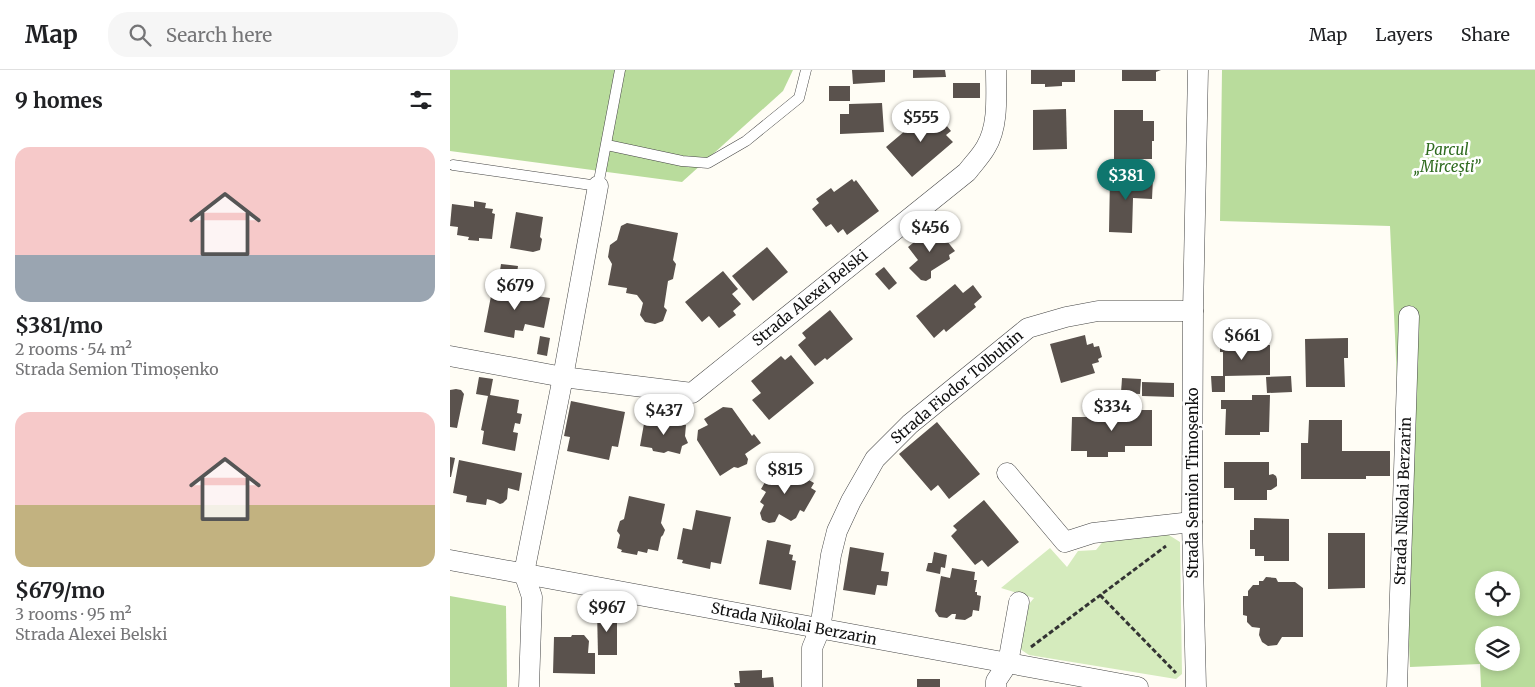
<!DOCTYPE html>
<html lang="en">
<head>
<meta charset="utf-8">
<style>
	:root { --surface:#fff; --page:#f6f6f6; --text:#202124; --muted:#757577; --line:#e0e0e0; --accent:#0f766e }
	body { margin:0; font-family:Merriweather,serif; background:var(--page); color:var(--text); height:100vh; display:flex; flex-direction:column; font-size:19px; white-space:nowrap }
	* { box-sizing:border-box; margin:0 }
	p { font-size:16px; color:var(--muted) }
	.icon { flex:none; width:28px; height:28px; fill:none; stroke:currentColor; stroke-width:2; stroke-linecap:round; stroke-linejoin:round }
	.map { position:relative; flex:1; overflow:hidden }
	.panel { display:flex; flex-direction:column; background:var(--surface); width:450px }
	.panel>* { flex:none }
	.fabs { position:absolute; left:1025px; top:501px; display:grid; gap:10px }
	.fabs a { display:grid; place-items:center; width:45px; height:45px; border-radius:50%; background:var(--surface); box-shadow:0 2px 8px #0003; font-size:25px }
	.price { position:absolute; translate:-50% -42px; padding:0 11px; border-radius:18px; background:#fff; color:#222; font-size:16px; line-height:32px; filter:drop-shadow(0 1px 2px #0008) }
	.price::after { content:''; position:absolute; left:50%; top:30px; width:15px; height:11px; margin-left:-8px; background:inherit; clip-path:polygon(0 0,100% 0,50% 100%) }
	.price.active { background:var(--accent); color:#fff }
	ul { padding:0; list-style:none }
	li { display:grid; align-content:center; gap:10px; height:265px; padding:0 15px }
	li span { display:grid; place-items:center; height:155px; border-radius:15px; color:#555 }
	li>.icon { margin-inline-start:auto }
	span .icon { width:90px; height:90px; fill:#fffc; stroke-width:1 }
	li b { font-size:21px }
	h2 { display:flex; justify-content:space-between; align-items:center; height:60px; padding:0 15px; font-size:21px }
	header { display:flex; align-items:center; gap:30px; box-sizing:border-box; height:70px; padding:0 25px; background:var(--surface); border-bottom:1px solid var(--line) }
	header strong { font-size:24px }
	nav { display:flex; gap:28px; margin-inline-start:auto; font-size:18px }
	.search { width:350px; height:45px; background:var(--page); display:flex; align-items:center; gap:12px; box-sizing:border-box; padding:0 18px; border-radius:20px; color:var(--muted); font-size:19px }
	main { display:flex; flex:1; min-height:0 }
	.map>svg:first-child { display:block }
</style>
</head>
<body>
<header>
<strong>Map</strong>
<div class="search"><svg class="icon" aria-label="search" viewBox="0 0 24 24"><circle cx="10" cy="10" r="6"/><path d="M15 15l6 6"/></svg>Search here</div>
<nav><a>Map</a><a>Layers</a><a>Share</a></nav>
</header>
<main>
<section class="panel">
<h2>9 homes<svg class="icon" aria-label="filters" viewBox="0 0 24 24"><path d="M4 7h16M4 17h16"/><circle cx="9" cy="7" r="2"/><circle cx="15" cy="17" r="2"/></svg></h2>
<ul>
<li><span style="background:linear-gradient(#f6c9c9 70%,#9aa5b1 0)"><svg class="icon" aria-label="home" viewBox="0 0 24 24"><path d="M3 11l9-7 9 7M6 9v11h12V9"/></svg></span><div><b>$381/mo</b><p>2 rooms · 54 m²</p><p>Strada Semion Timoșenko</p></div></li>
<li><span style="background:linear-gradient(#f6c9c9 60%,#c2b280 0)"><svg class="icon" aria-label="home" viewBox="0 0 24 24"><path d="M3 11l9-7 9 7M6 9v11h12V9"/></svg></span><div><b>$679/mo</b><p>3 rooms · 95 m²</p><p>Strada Alexei Belski</p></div></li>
</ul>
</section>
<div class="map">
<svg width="1085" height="617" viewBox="0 0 1085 617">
	<rect width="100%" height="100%" fill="#fffdf5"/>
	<polygon fill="#d5ebbd" points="714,462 730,472 732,604 726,609 579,585 570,579 579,534 584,528 551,518 600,478 617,497 628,481 646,480 655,469"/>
	<g fill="#b9dc9c" fill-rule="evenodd">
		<polygon points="0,0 343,0 333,21 232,112 0,81"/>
		<path d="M772,0H1085V617H1031L1030,594L960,597L940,156L770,151ZM1034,510H1061V538H1034ZM1034,565H1061V592H1034Z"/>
		<polygon points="0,526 56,536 57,617 0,617"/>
	</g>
	<g fill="#5a524d">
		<polygon points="402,0 435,0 435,12 403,14"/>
		<polygon points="463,0 495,0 496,7 463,8"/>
		<polygon points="581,0 625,0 625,12 612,12 612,16 595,17 595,14 581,14"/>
		<polygon points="672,0 711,0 706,2 706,11 672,11"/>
		<rect x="503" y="13" width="27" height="15"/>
		<rect x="379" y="16" width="21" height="15"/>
		<polygon points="432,33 434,62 390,64 390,44 399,44 399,34"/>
		<polygon points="482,38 501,61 496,65 503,72 462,107 436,77"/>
		<polygon points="616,39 617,79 583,80 583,40"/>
		<polygon points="664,40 693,40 693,51 704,51 704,71 702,71 702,89 664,89"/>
		<polygon points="660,107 703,108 702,129 683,128 682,163 659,162"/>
		<polygon points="402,109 404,112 406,110 429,141 397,165 393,159 388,163 381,154 376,157 362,139 369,133 366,129 381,118 384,122"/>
		<polygon points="24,131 36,133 35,138 43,139 42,143 45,144 42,169 29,168 29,171 18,170 19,167 7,165 8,157 0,156 2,134 24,137"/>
		<polygon points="66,142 93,147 90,167 92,169 90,180 83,182 60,178"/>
		<polygon points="177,153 228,163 223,190 226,194 223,209 218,211 214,237 217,240 213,251 205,254 195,252 190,245 193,233 187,225 176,223 177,218 158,215 162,194 158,187 160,175 167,170 171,156"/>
		<polygon points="484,156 490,163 493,162 498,168 497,171 505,181 499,185 500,189 481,201 481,208 476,211 471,210 459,198 468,190 458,177"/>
		<polygon points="317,177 338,202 303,231 282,206"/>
		<polygon points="51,194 68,196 66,210 49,207"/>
		<polygon points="434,197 447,213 439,220 425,204"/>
		<polygon points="273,201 288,219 282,224 291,234 283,241 286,245 269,258 259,246 252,252 235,232"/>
		<polygon points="59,214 82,218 80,225 100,228 94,258 75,254 73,261 65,260 64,268 34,262 42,221 56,223"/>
		<polygon points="505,214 513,223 523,215 532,227 524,234 526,237 496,262 494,259 484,268 466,246"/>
		<polygon points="380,240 403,269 377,290 375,288 365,296 348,275 356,268 352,263"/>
		<polygon points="635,265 637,275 643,273 644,277 649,276 652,287 648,289 649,292 642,294 645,303 611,313 600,274"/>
		<polygon points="90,266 100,268 97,286 87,284"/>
		<polygon points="898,268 898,288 894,288 895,317 856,317 855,269"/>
		<polygon points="770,270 810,270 810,275 820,275 820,305 775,306 775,322 762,322 761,306 773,306 773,282 770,282"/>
		<polygon points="341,285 364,313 319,350 302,330 311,323 301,311 331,286 335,290"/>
		<polygon points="841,306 842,322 817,323 816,307"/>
		<polygon points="29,307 43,309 40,325 69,330 67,343 72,344 70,354 65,353 63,362 68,363 65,381 32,374 34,361 31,360 38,326 26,324"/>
		<polygon points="672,308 691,309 690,324 671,323"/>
		<polygon points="692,312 724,313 724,327 692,326"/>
		<polygon points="6,319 11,320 14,324 7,358 0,357 0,320"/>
		<polygon points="802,325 820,325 819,362 810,362 810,365 775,365 776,339 771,339 771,330 802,330"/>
		<polygon points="121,331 175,342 168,377 162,376 159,390 117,381 120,367 114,366"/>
		<polygon points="273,337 282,338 302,366 304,364 311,373 295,384 298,389 297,394 288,398 284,397 270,406 247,370 248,360 258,355 254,349"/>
		<polygon points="653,340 702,340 702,376 675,376 675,382 658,382 658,387 637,387 637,381 621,381 622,347 653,347"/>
		<polygon points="195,348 236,355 235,366 238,373 232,376 230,384 218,381 214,383 203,381 202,378 190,376"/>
		<polygon points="859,350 892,350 892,381 940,381 940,406 916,406 916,409 851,409 851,373 858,373"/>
		<polygon points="487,352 530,404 499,429 488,415 481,421 449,384"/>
		<polygon points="0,387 5,388 1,407 0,407"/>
		<polygon points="9,390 72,403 69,421 58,418 57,429 53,433 50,434 44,431 37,429 36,435 16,432 17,426 3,423"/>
		<polygon points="774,392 819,392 819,405 823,404 826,406 827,409 827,416 821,420 817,420 817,430 784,430 784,418 774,418"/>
		<polygon points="324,397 338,404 340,399 364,413 361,418 366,421 354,442 350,440 346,448 341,451 329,444 325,452 319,453 312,450 310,443 314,435 310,432 316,422 311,419"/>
		<polygon points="179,426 215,434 211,453 215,460 213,465 211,467 208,481 198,479 197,483 188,481 187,485 171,482 172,480 167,478 170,465 167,461 170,451 174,449"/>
		<polygon points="534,430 569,472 538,497 532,490 525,495 501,466 507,460 503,456"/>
		<polygon points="246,440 281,447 271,494 261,492 260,499 232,493 233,490 227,489 233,458 242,460"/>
		<polygon points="804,448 839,449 839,491 814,491 814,486 805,486 805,479 800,479 800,460 804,460"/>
		<polygon points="878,463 915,463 915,518 878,519"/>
		<polygon points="317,470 341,475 339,484 343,485 342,490 346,491 341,520 309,514"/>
		<polygon points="400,477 434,483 431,501 439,502 437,516 427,515 425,525 393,520"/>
		<polygon points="484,482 497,485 495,498 491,497 490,504 476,501 478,493 482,493"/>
		<polygon points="502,498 525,502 524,510 527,510 525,522 527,522 527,525 531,526 529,541 523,540 522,546 515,550 505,549 506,544 502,544 497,548 489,547 485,541 491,506 500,508"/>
		<polygon points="816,507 826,508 828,512 845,512 853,518 853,567 832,567 827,575 818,576 812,572 809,565 810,558 802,557 797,552 797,546 793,545 793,526 798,526 798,521 803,515 809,515 809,511 813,511"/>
		<polygon points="147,541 167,541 167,585 148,585"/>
		<polygon points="122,565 134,565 139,571 138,583 145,583 145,604 103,603 104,567 121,567"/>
		<polygon points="312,600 312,608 323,607 324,617 285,617 284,613 290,613 289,601"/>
		<rect x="467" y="609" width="23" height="8"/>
	</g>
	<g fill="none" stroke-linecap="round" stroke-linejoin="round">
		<defs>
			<g id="lane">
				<polyline points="157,75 232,91 258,93 296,71 349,28 356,0"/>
				<polyline points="3,95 148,116 170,0"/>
			</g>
			<g id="street">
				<path d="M0,286L113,307L242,323L517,102C523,94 531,86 536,77C549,55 546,25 546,0"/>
				<polyline points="557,403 615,472 643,463 742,452"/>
				<polyline points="0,490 688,617"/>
				<polyline points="79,617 82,527 74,503 113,307 148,116"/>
				<polyline points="362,617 362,578 370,559 381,485 387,461 401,431 425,389 460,354 578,258 616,247 648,241 743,241"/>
				<polyline points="546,617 546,611 558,593 569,532"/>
				<polyline points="746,617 742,452 743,241 748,0"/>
				<polyline points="947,617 959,246"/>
			</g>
		</defs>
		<use href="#lane" stroke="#444" stroke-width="11"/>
		<use href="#street" stroke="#444" stroke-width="21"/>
		<g stroke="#333" stroke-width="3" stroke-dasharray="5 2.5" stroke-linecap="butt">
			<polyline points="650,525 726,603"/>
			<polyline points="581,577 716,476"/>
		</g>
		<use href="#lane" stroke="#fff" stroke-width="10"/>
		<use href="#street" stroke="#fff" stroke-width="20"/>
	</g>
	<g text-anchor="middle" stroke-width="5" stroke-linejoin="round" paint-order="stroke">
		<g font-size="15" font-style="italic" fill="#2f6b1f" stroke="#fff">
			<text x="997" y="85">Parcul<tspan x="997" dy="17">„Mircești”</tspan></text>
		</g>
		<g font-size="15" fill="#111" stroke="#fff">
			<text transform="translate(360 228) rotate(-39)" y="5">Strada Alexei Belski</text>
			<text transform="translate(507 317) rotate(-40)" y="5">Strada Fiodor Tolbuhin</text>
			<text transform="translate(743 413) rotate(-90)" y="5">Strada Semion Timoșenko</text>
			<text transform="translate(953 431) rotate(-88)" y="5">Strada Nikolai Berzarin</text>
			<text transform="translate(344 554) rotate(11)" y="5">Strada Nikolai Berzarin</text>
		</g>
	</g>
</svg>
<div class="fabs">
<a><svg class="icon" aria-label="locate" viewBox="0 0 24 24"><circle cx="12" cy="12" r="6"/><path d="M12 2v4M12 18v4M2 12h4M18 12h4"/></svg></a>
<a><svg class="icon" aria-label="layers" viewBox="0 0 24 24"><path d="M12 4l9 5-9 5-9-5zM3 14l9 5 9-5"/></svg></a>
</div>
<b class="price" style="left:471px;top:73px">$555</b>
<b class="price active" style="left:676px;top:131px">$381</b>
<b class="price" style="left:480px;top:183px">$456</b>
<b class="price" style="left:65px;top:241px">$679</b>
<b class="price" style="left:792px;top:291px">$661</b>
<b class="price" style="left:662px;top:362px">$334</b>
<b class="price" style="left:214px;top:366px">$437</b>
<b class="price" style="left:335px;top:425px">$815</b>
<b class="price" style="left:157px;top:563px">$967</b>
</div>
</main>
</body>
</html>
